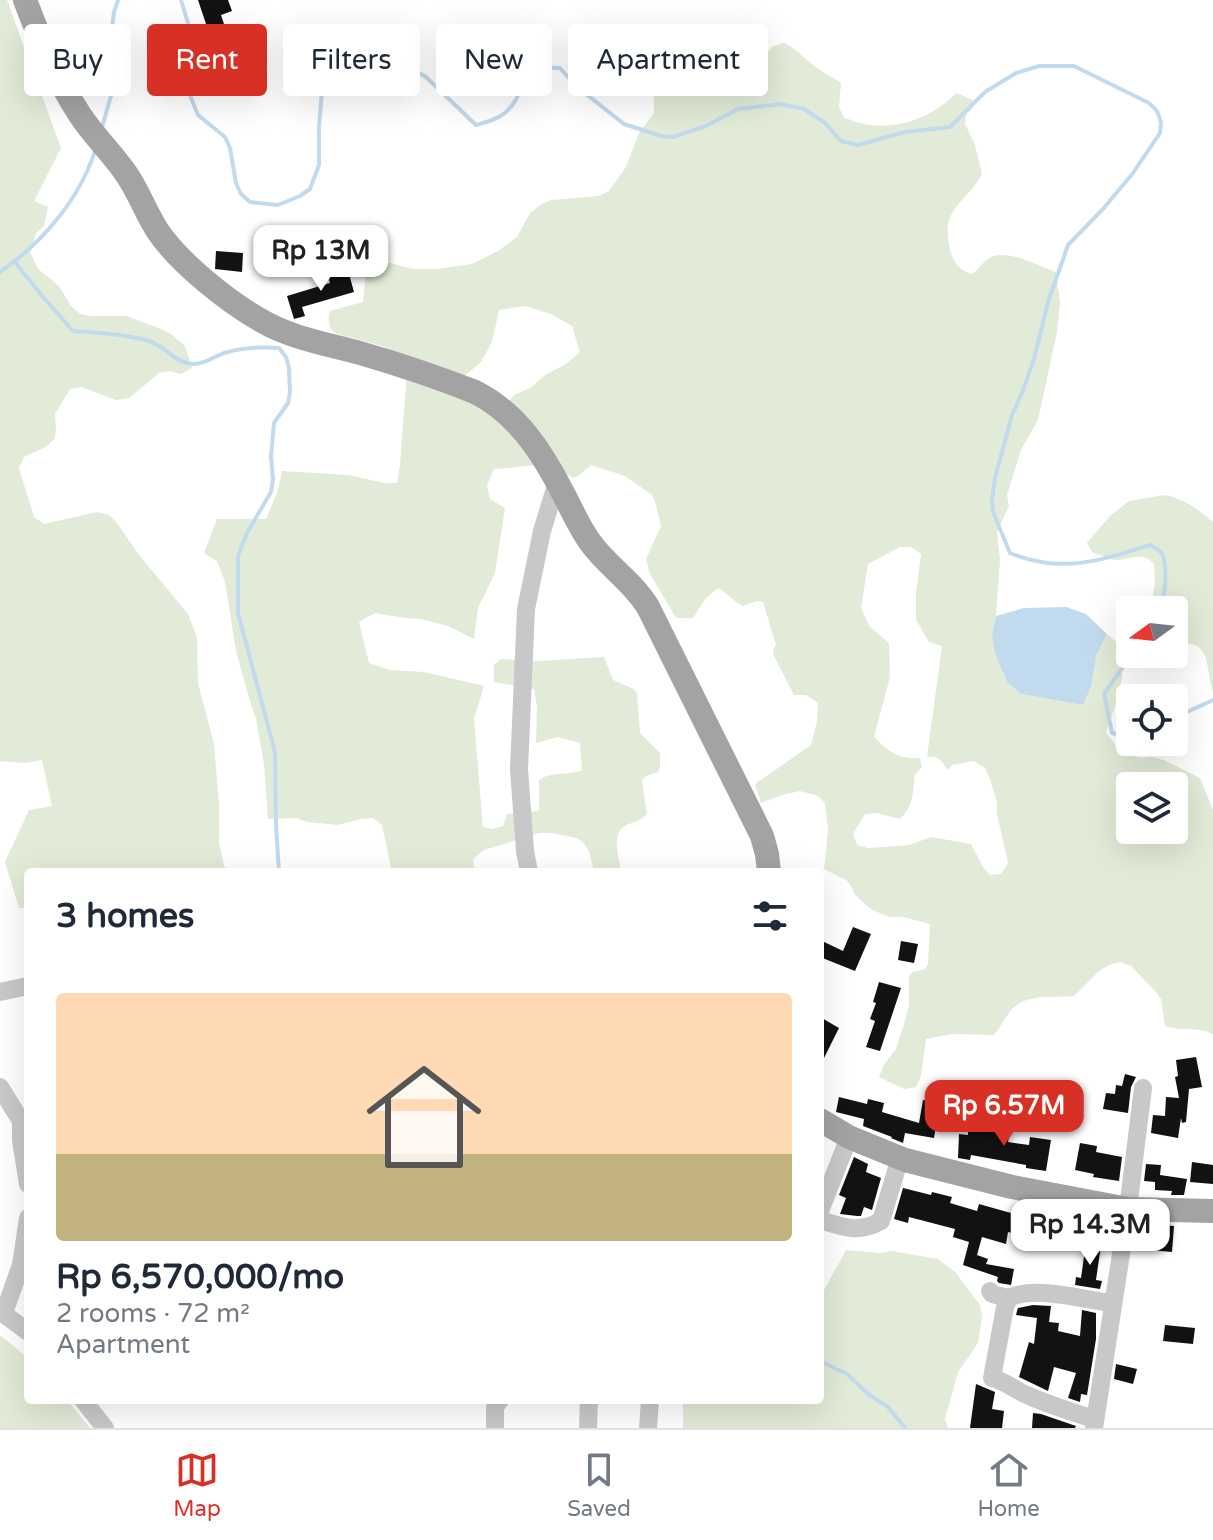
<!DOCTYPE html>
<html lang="en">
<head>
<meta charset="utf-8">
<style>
	:root { --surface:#fff; --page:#f6f6f7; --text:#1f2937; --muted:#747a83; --line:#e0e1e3; --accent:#d93025 }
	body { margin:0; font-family:"Varela Round",sans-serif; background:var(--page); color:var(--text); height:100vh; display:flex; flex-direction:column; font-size:30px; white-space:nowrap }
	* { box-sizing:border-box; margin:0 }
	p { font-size:26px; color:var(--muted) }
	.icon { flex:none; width:44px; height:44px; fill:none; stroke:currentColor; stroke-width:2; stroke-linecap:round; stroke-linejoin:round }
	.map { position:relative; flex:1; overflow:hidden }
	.sheet { position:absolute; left:24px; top:868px; width:800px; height:536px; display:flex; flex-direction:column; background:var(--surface); border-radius:8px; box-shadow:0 8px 32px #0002 }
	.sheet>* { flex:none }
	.top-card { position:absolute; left:24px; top:24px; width:800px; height:72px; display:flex; gap:16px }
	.needle { width:52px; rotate:255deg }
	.fabs { position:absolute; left:1116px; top:596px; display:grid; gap:16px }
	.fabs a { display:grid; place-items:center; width:72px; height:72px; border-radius:8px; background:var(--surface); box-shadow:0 8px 32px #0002; font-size:40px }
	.price { position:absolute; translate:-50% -68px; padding:0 18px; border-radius:16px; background:#fff; color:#222; font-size:26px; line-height:52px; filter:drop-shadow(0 2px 4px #0008) }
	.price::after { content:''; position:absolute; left:50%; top:48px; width:24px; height:18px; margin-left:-12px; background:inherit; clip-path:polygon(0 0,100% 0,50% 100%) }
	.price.active { background:var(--accent); color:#fff }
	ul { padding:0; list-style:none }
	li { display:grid; align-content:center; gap:16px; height:424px; padding:0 32px }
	li span { display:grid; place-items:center; height:248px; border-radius:8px; color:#555 }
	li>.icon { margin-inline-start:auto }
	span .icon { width:144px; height:144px; fill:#fffc; stroke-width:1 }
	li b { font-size:34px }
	h2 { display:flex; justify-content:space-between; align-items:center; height:96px; padding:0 32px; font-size:34px }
	.tag { padding:0 28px; border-radius:8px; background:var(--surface); box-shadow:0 8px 32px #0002; font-size:28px; line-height:72px }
	.tag.active { background:var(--accent); color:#fff }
	.dock { display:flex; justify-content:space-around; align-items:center; height:112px; border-top:2px solid var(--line); background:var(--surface); font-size:22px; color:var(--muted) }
	.dock a { display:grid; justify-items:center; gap:4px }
	.dock .active { color:var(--accent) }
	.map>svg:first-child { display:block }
</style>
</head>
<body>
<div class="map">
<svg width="1213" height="1428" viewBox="0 0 1213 1428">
	<rect width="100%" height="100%" fill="#fff"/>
	<g fill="#e1ebd7" fill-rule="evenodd">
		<polygon points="0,0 7,0 61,148 34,201 48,207 44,226 36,233 30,252 38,269 59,286 71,306 80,314 91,316 126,316 161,329 171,334 185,346 192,368 181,374 170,371 159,373 129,398 116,400 81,387 70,389 55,414 56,427 55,438 46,447 24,457 19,468 34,517 44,524 97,512 109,515 117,523 139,555 188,614 197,637 198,683 214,744 219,803 219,842 224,866 228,872 28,872 28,908 19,908 5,862 29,810 52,806 42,760 25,763 0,761"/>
		<path d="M784,43C798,49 805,60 817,68C825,74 833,77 841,83L839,107L844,118C852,120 861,124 869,125C900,129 935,116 956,93L973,100L971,111L967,112L965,124L975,145L982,174C966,205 938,207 951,253C955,265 960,270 972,274C979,269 984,260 991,257C1008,249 1039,266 1056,272L1060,303L1057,332L1038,420L1021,450L1007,495L1009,506L997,532L1000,560L996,616L992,633L1004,676L1007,682L1021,694L1083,705L1096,656L1107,634C1111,637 1114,640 1117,643C1132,664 1114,711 1106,732L1120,752L1141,758L1152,757L1164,760L1200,778L1213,810V1034C1197,1026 1183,1032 1165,1026L1161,999L1156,992L1131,966L1120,962L1109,965L1099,971L1074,996C1053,998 1028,993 1012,1009C1005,1017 1001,1027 994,1035L952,1034L926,1039L921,1076L916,1087L904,1089L879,1077L885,1063L896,1049L904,1024L909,1005V976L913,972L925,969L928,964L930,924L903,917H890L872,910L855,895L850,884L846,880L824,869L828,830L825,803L818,796L800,791L782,795L761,803L755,784L811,745L817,721L818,703L806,695H794L774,656L773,650L776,645L763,602L757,601L743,606C733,602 728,593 718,588L705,599L693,618H676L650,574L646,559L661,526L655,501L652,495L625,476L591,465L578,476L573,478C565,474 556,468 548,466C530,463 512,469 494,469L487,485L490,499L505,508L495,573L478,608L474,639L448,626L421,619L404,618L375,613L359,622L369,663L390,670L424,672L484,686L474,719L483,827L492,829L503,826L507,814L539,811V780C551,771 568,776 582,770L580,743L558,737L536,743L537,707L534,689L494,682V665L501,659L538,661L604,657L613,680L634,689L637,693L640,733L660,753V767L658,772L646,776L642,780L647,814C641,820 637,821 629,824C609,831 619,855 621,872H594L589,851L582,841L576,838L552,833H539L484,850L473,859L475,872H392L382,825L373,818L361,819L338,825L308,822L296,818L268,819L264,764L256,719L249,698L236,651L225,582L217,561L204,553L217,519H266L277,493L282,471L349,475L384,483H397L400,464L408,359L382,346L334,333C329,327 327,319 330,311L363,302L367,261L390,263L413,269H436L472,264L498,251L517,237L530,213L540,205L551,200L599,196L609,191L626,167L639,133L654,113V91L684,89L751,70L773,46ZM525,306L551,314L572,326L580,352L566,364L545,375L530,388L514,395L498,414L448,390L481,362L492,342L499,310ZM900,547H911L921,554L916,594V620L929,642L942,646L927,757C941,756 940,761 948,770L952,765L974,761L985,768L990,779L997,802V814L1008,863L1001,874L990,875L983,867L971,844L931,837L909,845L868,848L857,845L853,834L865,814L877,813L900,819C912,807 914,793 914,776L922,767L920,758C896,759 890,752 874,737L890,677L889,643L870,627L861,608L868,564ZM1130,786H1174V830H1130Z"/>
		<path d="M1165,495C1184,499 1198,509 1213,522V693C1204,661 1213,640 1174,643V610H1150L1155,584L1154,564C1142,551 1133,559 1117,560C1109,560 1100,555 1092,552L1087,543L1110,516L1129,501Z"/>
		<polygon points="846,1250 880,1253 891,1251 938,1259 956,1273 980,1305 982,1317 978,1343 958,1372 945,1419 948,1428 683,1428 683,1400 820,1400 820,1292 823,1292"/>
		<polygon points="0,1335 28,1358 28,1400 67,1400 90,1428 0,1428"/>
	</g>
	<polygon fill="#c1daed" points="1066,607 1086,614 1107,634 1096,656 1091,686 1083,705 1021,694 1007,682 995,653 992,633 996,616 1024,608"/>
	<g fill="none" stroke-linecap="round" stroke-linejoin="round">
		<g stroke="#c1daed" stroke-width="4">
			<path d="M181,0L191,33V45L185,83L198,115L225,137L230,148L236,183L241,194L250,202L278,205L300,196L310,189L319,165V127L322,90L331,67L339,59L351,56L384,57L406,65L426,77L476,125C486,122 497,120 506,112C532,88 510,65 560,68L576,86L624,124L661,136L673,137L706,126L738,109L780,104L804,109L824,122L841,141L858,145L905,132L950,127L985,92L1016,73L1039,66H1074L1149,103L1157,111L1161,122L1160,133L1133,173L1103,209L1068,245L1048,302L1034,359L1022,393L1012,415L995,478L992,500L993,512L1010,553C1062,574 1099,561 1150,545C1153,547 1159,550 1161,552C1169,565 1165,597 1159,610"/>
			<polyline points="102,127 111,96 112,72 110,46 114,12 118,0"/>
			<path d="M14,261L43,297L73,331C98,333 124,334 149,341C165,346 175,363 193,364C207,364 215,355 228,352C244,347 262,347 279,348L286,357L289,368L290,392L288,403L274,423L271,457L273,479L271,492L247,533L238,556V613L275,752L276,826L279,872"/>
			<path d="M0,272C42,243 79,200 95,151"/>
			<polyline points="1174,718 1213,700"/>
			<polyline points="1130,737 1112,733 1104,694 1132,654"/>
			<polyline points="820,1361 847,1374 868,1394 888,1407 905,1428"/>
		</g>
	</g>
	<g fill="#121212">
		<polygon points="198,0 228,0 232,11 221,15 224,24 208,30"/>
		<polygon points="216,251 243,253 242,272 215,269"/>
		<polygon points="348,270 354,292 302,307 305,316 294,319 287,296 330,283 328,276"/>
		<polygon points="853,927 871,934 855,971 820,957 820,940 843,951"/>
		<polygon points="901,941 918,944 914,963 898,960"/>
		<polygon points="879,982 901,988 880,1051 866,1047 875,1021 870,1019 876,1003 873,1002"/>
		<polygon points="820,1017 839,1028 820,1066"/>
		<polygon points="1196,1057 1202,1087 1189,1089 1186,1122 1182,1123 1181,1118 1178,1138 1151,1133 1153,1115 1165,1116 1166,1097 1179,1098 1175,1077 1178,1076 1176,1060"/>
		<polygon points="1125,1074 1136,1077 1131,1087 1128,1113 1103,1109 1106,1093 1115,1094 1116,1085 1122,1086"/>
		<polygon points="839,1097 867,1104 868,1099 884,1103 882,1112 919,1123 923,1100 940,1103 934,1138 905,1133 903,1143 891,1138 892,1137 863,1126 864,1119 836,1112"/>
		<polygon points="968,1127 1010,1132 1008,1142 1029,1145 1030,1137 1051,1140 1046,1171 1026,1168 1026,1165 971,1155 970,1160 958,1158 959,1134 968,1135"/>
		<polygon points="1080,1143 1097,1146 1096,1152 1122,1157 1119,1181 1093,1177 1094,1174 1075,1170"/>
		<polygon points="854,1157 868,1164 866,1172 881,1178 872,1210 864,1207 861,1216 857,1216 840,1214 846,1198 839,1195"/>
		<polygon points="1192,1162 1213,1165 1213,1184 1190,1182"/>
		<polygon points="1146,1164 1161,1165 1160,1175 1187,1179 1184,1195 1171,1195 1172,1191 1155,1190 1155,1182 1144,1181"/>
		<polygon points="903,1188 931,1195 932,1192 952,1197 950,1203 977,1211 979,1204 1022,1216 1022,1212 1045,1217 1045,1214 1060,1217 1052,1251 1038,1248 1040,1240 1008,1232 1006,1244 982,1237 977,1255 988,1259 986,1264 1014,1269 1011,1285 999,1283 997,1281 998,1277 963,1265 969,1242 953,1237 955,1229 909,1217 908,1223 894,1219"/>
		<polygon points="1163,1225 1174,1226 1172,1252 1139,1249 1141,1229 1162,1231"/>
		<polygon points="1086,1242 1101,1245 1096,1280 1102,1281 1100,1289 1075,1285 1076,1277 1081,1278"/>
		<polygon points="1033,1305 1051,1306 1049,1322 1059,1323 1058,1331 1080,1336 1082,1310 1096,1313 1096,1339 1087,1395 1081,1394 1080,1402 1068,1398 1076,1373 1054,1367 1048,1391 1019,1377 1029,1342 1034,1344 1037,1318 1016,1315 1017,1311 1018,1308"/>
		<polygon points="1165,1325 1195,1328 1193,1344 1163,1341"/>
		<polygon points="1116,1364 1137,1369 1133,1384 1114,1379"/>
		<polygon points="976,1384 995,1392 992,1409 1004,1411 1002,1428 970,1428"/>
		<polygon points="1033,1413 1041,1414 1076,1426 1075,1428 1032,1428"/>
	</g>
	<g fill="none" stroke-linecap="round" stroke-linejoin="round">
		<g stroke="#c8c8c8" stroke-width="18">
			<polyline points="529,872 525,851 519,769 526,609 542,531 557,482"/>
			<polyline points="0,992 28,986"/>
			<polyline points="0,1087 21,1121 21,1140 28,1184"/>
			<polyline points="820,1211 849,1137"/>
			<path d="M820,1220C844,1227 857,1234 881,1221L900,1158"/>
			<polyline points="990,1291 992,1294 1009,1298"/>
			<polyline points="0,1311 28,1332"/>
			<polyline points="4,1313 21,1265 28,1218"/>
			<polyline points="83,1400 105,1428"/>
			<path d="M1094,1419C1072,1412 1049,1405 1027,1395C1015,1390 1005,1381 992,1378L1005,1307L1009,1298C1035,1285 1083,1300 1113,1303"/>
			<polyline points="495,1428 495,1407 500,1400"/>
			<polyline points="588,1428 589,1400"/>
			<polyline points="648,1428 650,1400"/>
			<polyline points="1094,1428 1128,1209 1143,1088"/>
		</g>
		<g stroke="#a3a3a3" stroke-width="24">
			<path d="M25,0C40,40 56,78 80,115C93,135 111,152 125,172C138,190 145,211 157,230C178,262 228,302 262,321C291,338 327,344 360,353C398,364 437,377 475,392C517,413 542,452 563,493C572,510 579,527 590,542C607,566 633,582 648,607L762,836L767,854L769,872"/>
			<polyline points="820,1120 849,1137 905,1160 1012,1187 1128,1209 1213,1211"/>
		</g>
	</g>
</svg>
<div class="fabs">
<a><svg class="needle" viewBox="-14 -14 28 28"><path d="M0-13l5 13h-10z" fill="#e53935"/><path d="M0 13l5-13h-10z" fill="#747a83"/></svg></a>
<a><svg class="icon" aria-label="locate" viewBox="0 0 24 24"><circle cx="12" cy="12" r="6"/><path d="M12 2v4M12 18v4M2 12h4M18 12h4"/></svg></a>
<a><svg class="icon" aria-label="layers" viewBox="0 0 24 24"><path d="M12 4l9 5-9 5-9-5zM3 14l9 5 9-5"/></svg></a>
</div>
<b class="price" style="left:321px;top:293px">Rp 13M</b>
<b class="price active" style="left:1004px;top:1148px">Rp 6.57M</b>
<b class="price" style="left:1090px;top:1267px">Rp 14.3M</b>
<div class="top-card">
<a class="tag">Buy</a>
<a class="tag active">Rent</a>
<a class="tag">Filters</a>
<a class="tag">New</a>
<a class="tag">Apartment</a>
</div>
<section class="sheet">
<h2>3 homes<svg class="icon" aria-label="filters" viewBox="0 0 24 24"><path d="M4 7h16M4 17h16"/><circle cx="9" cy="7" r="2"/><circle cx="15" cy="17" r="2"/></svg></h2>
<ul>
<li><span style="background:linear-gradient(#ffd9b3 65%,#c2b280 0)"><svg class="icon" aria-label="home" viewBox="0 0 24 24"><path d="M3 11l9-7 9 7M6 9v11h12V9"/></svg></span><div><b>Rp 6,570,000/mo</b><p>2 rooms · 72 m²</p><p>Apartment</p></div></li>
</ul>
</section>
</div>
<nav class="dock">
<a class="active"><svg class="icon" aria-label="map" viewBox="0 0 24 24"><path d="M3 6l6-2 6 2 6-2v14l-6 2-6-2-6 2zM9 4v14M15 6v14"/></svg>Map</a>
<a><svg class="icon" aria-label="saved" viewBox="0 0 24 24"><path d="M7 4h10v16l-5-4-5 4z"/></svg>Saved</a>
<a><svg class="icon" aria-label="home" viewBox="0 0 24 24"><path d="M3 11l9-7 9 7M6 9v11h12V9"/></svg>Home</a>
</nav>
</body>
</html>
